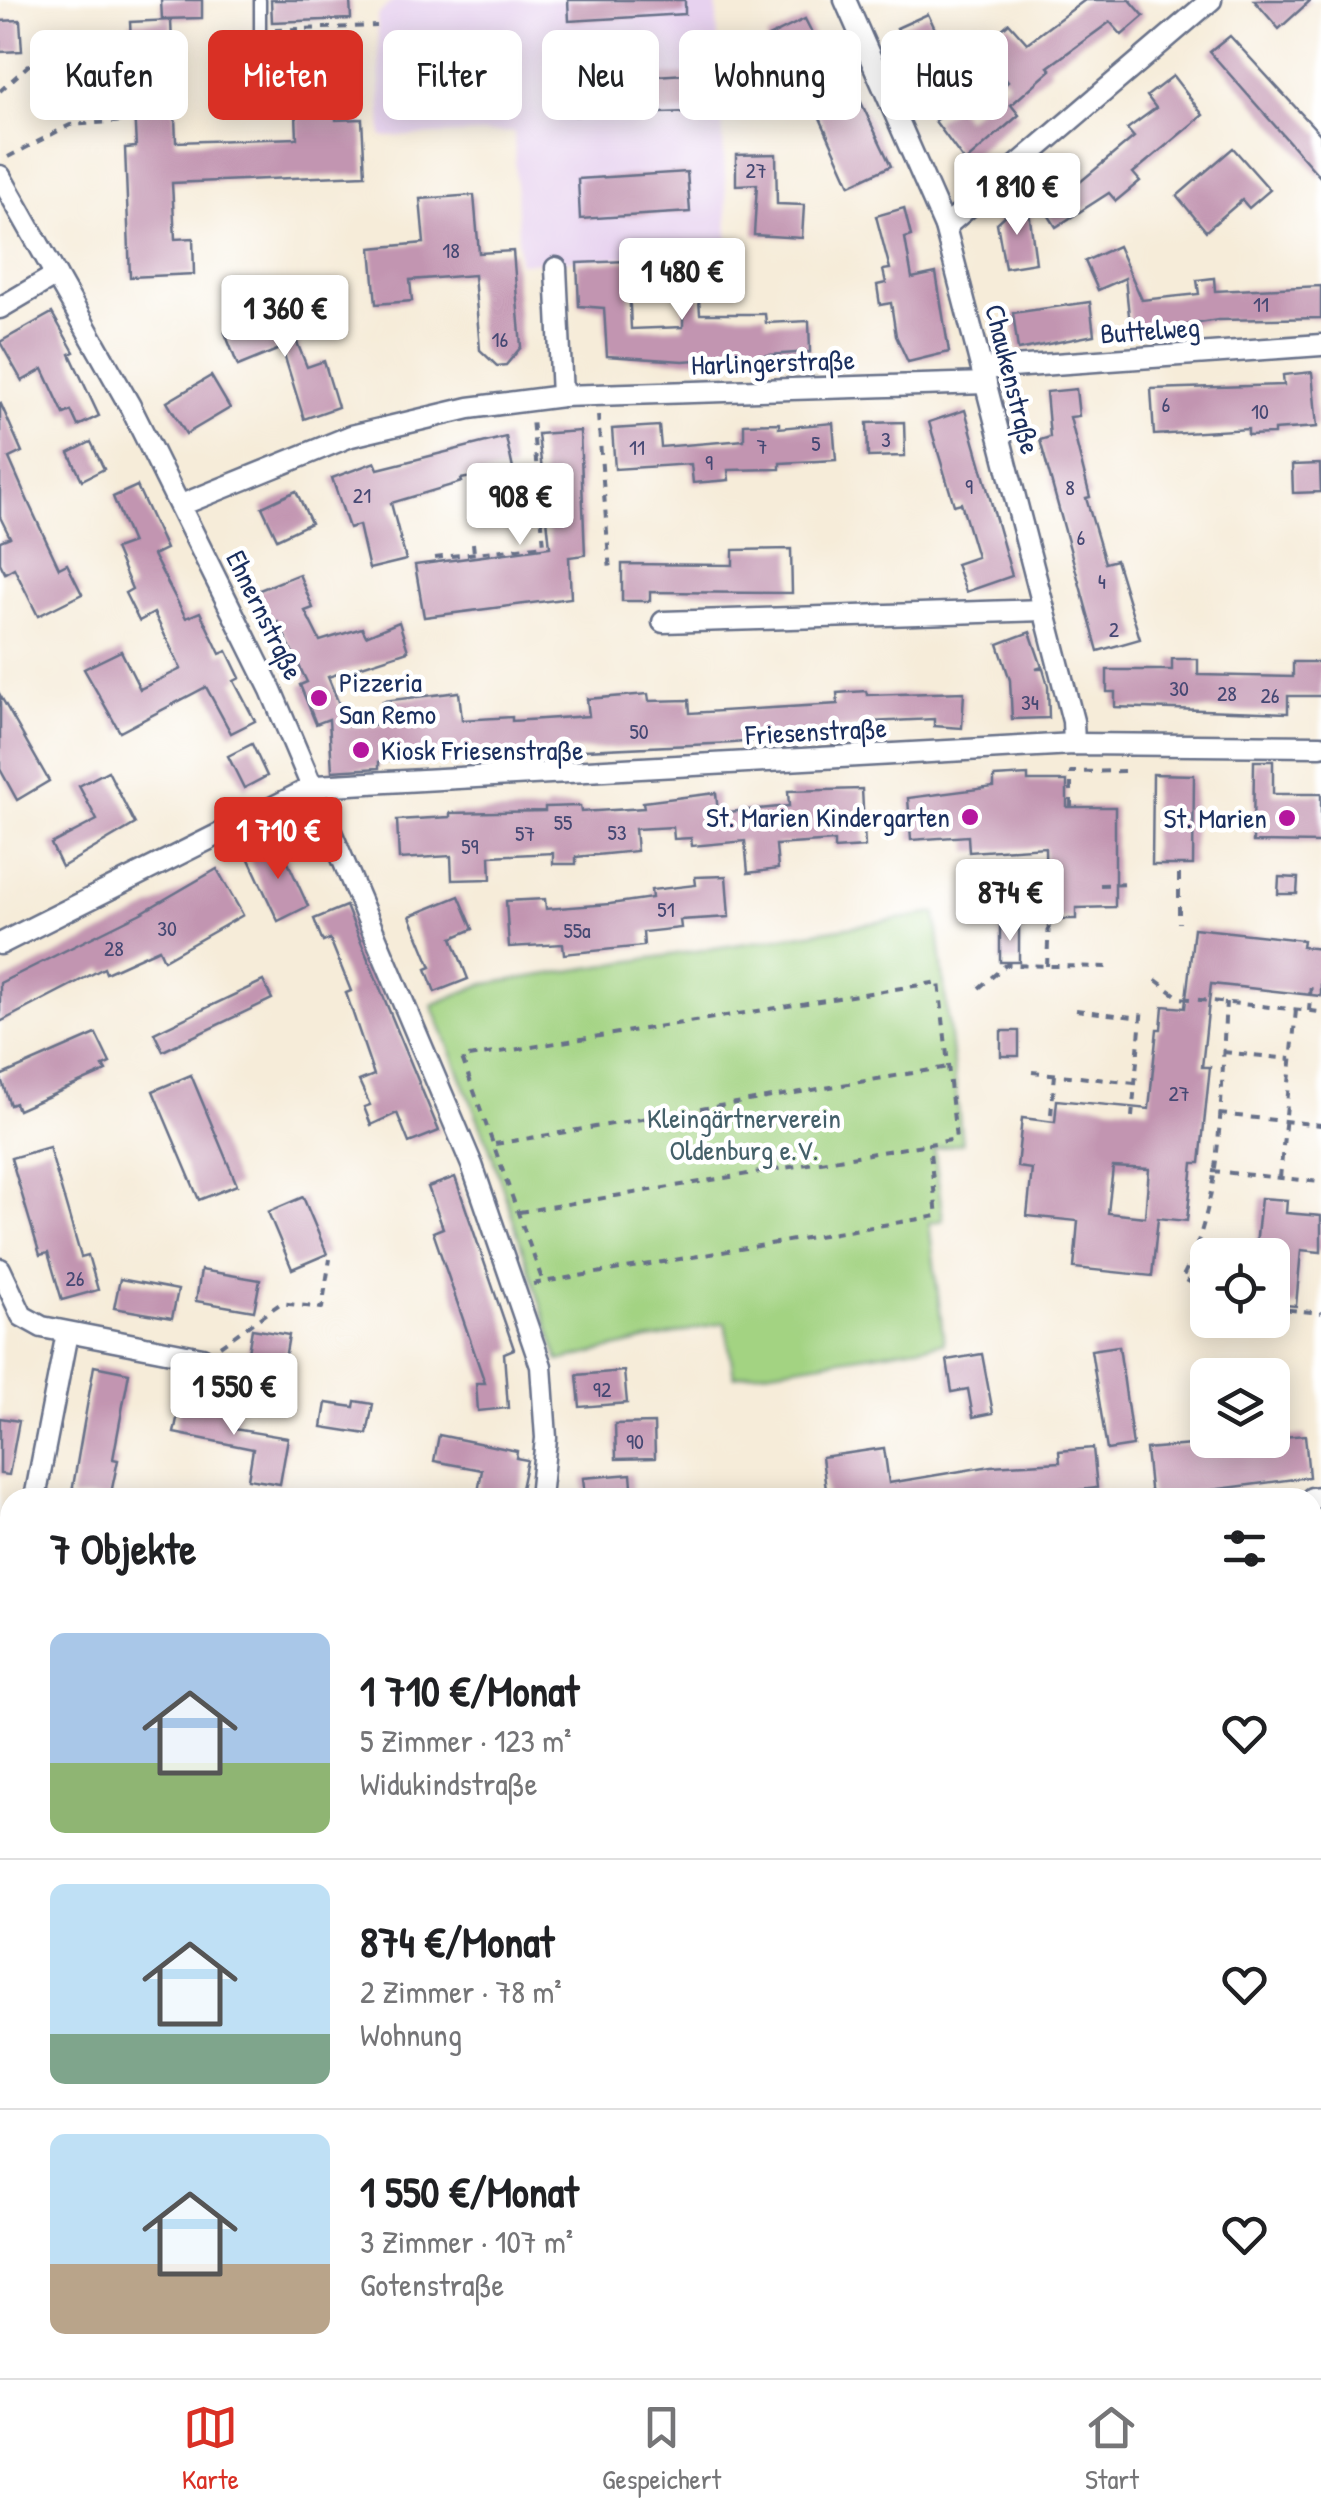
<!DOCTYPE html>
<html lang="de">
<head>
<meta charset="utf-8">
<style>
	:root { --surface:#fff; --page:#f2f2f2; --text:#202124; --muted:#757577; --line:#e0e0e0; --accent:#d93025 }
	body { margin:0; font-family:"Patrick Hand",sans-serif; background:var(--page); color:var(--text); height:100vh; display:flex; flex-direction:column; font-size:38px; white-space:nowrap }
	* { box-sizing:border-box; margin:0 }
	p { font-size:32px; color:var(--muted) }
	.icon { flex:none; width:55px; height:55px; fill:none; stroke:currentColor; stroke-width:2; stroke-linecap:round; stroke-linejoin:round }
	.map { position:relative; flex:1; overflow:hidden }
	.side { position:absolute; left:0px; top:1488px; width:1322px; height:892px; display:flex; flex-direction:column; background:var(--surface); border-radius:30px 30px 0 0; box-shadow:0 5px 25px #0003 }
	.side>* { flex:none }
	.banner { position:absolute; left:30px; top:30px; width:1262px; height:90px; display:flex; gap:20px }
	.fabs { position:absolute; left:1190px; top:1238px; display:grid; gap:20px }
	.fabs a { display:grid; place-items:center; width:100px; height:100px; border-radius:15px; background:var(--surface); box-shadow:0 5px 25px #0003; font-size:50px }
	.price { position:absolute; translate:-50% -85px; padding:0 22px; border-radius:10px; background:#fff; color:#222; font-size:32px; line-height:65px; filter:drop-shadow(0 2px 5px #0008) }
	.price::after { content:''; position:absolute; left:50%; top:60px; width:30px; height:22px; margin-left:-15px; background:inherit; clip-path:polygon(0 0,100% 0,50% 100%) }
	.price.on { background:var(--accent); color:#fff }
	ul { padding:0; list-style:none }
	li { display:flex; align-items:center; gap:30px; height:250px; padding:0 50px }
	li+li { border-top:2px solid var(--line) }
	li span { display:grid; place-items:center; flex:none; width:280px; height:200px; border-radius:15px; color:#555 }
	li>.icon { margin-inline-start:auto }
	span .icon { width:120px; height:120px; fill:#fffc; stroke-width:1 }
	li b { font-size:42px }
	h2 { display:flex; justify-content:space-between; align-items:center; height:120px; padding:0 50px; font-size:42px }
	.chip { padding:0 35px; border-radius:15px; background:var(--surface); box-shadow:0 5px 25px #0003; font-size:35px; line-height:90px }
	.chip.on { background:var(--accent); color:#fff }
	.dock { display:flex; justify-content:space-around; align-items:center; height:140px; border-top:2px solid var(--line); background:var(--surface); font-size:28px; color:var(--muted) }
	.dock a { display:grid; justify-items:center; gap:5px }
	.dock .on { color:var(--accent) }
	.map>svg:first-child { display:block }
</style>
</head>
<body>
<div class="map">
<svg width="1321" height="2378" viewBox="0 0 1321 2378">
	<rect width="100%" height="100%" fill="#fff"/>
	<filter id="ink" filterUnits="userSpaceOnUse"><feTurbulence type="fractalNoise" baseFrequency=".01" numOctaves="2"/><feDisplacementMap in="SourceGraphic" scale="20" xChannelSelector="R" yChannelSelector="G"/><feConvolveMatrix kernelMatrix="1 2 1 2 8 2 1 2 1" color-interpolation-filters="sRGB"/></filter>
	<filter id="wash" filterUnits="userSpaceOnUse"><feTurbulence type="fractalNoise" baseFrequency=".0048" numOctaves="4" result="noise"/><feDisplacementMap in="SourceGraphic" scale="40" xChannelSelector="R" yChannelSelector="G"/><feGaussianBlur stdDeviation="2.25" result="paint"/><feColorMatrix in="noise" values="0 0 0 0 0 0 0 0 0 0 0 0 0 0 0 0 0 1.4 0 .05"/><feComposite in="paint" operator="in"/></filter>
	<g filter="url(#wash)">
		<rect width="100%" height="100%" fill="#f6ecd9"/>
		<g fill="#e7d2ef">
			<polygon points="393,0 716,0 729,252 519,263 514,132 382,137 377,16"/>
			<polygon points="10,2196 10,2370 170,2370 171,2378 0,2378 0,2198"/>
		</g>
		<g fill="#a3d382" stroke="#5f8170" stroke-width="2.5">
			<polygon points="936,913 962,1143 934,1149 943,1220 929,1223 944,1343 734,1376 725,1322 559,1361 489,1146 432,1005 480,985"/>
			<polygon points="0,1856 10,1860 10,2176 0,2178"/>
			<polygon points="1068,2370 1166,2370 1179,2378 1064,2378"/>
		</g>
		<g id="blocks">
			<g fill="#c295b1" fill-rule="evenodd">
				<polygon points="161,0 202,0 202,18 162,19"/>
				<polygon points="271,0 350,0 351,19 272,22"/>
				<polygon points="568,0 685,0 685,14 569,21"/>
				<polygon points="1085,0 1130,0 1144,16 1122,35 1110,22 1048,67 1051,70 1011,105 1019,115 965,162 935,121 956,106 966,119 1008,82 979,49 1009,23 1027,43"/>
				<polygon points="1254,0 1311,0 1279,29"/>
				<polygon points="928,14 941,42 910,57 897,28"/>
				<polygon points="805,19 828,64 835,61 853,100 859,98 891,166 850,185 795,62 782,69 766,38"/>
				<polygon points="20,20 22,51 0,52 0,21"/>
				<polygon points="171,20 176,142 297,138 294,67 333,65 336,120 362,119 365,175 172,183 175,239 193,238 194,274 130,277 125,148 136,147 134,107 54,110 52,62 132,59 130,22"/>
				<polygon points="1230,36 1321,135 1321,178 1210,52"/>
				<polygon points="686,74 688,112 575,116 574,81"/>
				<polygon points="1173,76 1203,115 1133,173 1140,181 1116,201 1109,193 1056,227 1037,197 1066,178 1073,188 1134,137 1127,129 1156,108 1147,96"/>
				<polygon points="1233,148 1270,190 1249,208 1242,200 1206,231 1177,196"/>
				<polygon points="776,154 777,204 804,205 802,238 754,235 757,184 736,185 736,155"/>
				<polygon points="687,172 690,212 580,219 578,179"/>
				<polygon points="474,195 479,253 513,251 521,347 506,365 497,366 480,350 474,275 410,280 412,301 376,304 371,248 424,243 420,199"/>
				<polygon points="1018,204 1021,208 1028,204 1036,263 1005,268 997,223"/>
				<polygon points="904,208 911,236 905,238 912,278 936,273 949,352 908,362 896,336 891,303 880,305 877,285 886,283 883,270 890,269 876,216"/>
				<polygon points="1118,246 1142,300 1199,294 1197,280 1214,278 1215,291 1321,286 1321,318 1218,320 1131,334 1125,278 1098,290 1085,261"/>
				<polygon points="628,261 631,329 683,327 684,271 697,271 700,314 765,314 766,323 809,321 810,352 683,361 607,356 604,308 579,306 577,263"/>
				<polygon points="1090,302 1094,335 1018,350 1013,313"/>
				<polygon points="283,308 307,367 324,361 338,407 304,419 282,348 238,366 225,333"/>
				<polygon points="52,313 74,352 70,354 99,416 78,426 71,411 64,414 43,369 22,381 0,342"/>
				<polygon points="1312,372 1317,427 1274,430 1274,434 1248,435 1248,429 1154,435 1151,389 1284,385 1283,375"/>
				<polygon points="211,376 230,408 186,434 167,402"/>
				<polygon points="1076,389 1079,416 1070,417 1090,497 1086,498 1105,563 1116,560 1140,639 1098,651 1040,440 1050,437 1046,392"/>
				<polygon points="0,402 22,452 9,458 30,506 59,568 67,564 82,594 38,616 14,568 5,573 0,563 0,541 10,537 0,517"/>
				<polygon points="965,410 1012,576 966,592 956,564 977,557 961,503 954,505 929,422"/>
				<polygon points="904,422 905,456 868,457 867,423"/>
				<polygon points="779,423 779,428 833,423 836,460 780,463 780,469 728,470 729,480 693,483 691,464 615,469 612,429 659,426 661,447 744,440 744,424"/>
				<polygon points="580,431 585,555 569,557 571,598 424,617 415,565 550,547 538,434"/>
				<polygon points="506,437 513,469 461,479 462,482 391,503 406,560 369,569 359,525 349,528 332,478 375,462 378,469"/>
				<polygon points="91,442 104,469 82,480 69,453"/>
				<polygon points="1320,464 1321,492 1293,493 1292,465"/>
				<polygon points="137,486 166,549 153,555 186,618 200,612 220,654 227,651 240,678 234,681 255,721 231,733 206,687 120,732 84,669 121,651 140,689 181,669 154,613 139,621 125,593 132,589 115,549 132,543 113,497"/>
				<polygon points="296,491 311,523 277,539 262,507"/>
				<polygon points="791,549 792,593 650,592 650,601 622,601 622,564 733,565 733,550"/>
				<polygon points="299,574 313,608 305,611 320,641 362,628 366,636 399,622 408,651 328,677 348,726 385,724 383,701 459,692 462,720 512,717 512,721 589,716 587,699 648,694 649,701 689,700 690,713 838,704 837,693 866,691 867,695 964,692 962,728 934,726 934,719 869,722 869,726 816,731 816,735 733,743 436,757 379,761 379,768 332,771 329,719 316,724 300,685 307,682 278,622 270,625 257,591"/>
				<polygon points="1030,632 1042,667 1036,669 1043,669 1048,686 1049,718 1012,719 1010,680 998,644"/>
				<polygon points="1172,659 1198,659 1198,675 1245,676 1293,677 1293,662 1321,662 1321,696 1288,696 1288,713 1115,707 1115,692 1107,692 1107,670 1172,670"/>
				<polygon points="0,695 49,781 17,800 0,769"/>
				<polygon points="252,744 267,776 244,788 228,756"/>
				<polygon points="1254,761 1273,761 1273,794 1321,794 1321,843 1253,842"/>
				<polygon points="108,771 135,824 62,867 51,844 97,820 79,786"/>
				<polygon points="1153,774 1194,775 1193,865 1152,865"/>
				<polygon points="1028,775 1028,781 1067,781 1067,807 1115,807 1115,907 1076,908 1076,919 1046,919 1045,847 969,852 968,836 911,840 908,798 994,787 994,777"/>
				<polygon points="862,789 865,847 834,849 834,841 776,845 778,869 748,873 745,841 692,846 691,838 674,839 673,827 635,829 637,851 576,857 576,864 553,864 553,853 490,856 491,879 452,880 451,856 399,859 397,820 450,817 450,813 545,811 545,807 580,806 581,812 644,808 643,802 716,793 718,813 789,806 788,791"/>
				<polygon points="279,843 308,906 278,921 248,857"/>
				<polygon points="217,869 243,915 164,960 159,949 106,973 104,968 0,1022 0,983 141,913"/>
				<polygon points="726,876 729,917 680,920 681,928 643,932 644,946 564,954 563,944 509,947 506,901 545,899 546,909 610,904 652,898 651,890 696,885 695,877"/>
				<polygon points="1279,877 1298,878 1297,894 1278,894"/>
				<polygon points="459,896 473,929 452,938 468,979 435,992 426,969 431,967 410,916"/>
				<polygon points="346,906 439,1131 409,1143 397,1113 371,1125 364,1107 370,1105 359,1081 374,1075 346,993 351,991 330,939 323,942 314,919"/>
				<rect x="1000" y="926" width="19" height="36"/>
				<path d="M1194,928L1303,940L1302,947L1321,949V996L1211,984L1202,1067H1210L1200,1163H1193L1187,1221L1158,1218L1152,1276L1074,1268L1078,1221L1027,1216L1032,1169L1017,1167L1022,1118L1055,1122L1057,1100L1149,1109L1157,1029H1161L1163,1006L1185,1008ZM1113,1167L1149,1169L1145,1217L1108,1213Z"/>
				<polygon points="263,981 272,999 163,1051 154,1033"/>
				<rect x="1001" y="1031" width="18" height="25"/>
				<polygon points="96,1034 110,1063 103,1066 106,1071 18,1110 15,1103 10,1105 0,1076"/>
				<polygon points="191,1075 237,1185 199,1200 153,1091"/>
				<polygon points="49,1147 81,1257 88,1255 98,1290 62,1300 48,1253 40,1255 11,1158"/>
				<polygon points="455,1177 514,1349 504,1353 508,1408 478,1411 476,1383 485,1383 433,1232 443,1228 428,1187"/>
				<polygon points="303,1197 327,1254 292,1269 268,1212"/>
				<polygon points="1261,1198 1287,1200 1286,1213 1321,1216 1321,1252 1301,1250 1296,1306 1272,1304 1272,1255 1255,1255"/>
				<polygon points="201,1270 260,1280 254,1311 196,1301"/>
				<polygon points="120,1279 178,1290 172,1318 114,1308"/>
				<polygon points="252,1329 289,1335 279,1394 242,1388"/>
				<polygon points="1119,1346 1133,1446 1107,1450 1091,1350"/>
				<polygon points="982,1354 993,1413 973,1417 968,1389 952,1392 947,1360"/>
				<polygon points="94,1366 129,1373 113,1459 118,1460 110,1498 71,1498"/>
				<polygon points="624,1371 627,1403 580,1407 577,1375"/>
				<polygon points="181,1400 238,1411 234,1429 288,1438 280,1484 248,1479 253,1449 174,1433"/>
				<polygon points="355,1401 373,1404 367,1434 322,1427 326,1403 354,1407"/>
				<polygon points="0,1418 19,1421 9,1475 0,1474"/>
				<polygon points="654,1423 655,1458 616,1459 615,1424"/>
				<polygon points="439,1435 517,1451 516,1458 527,1460 519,1498 477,1498 482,1470 434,1461"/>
				<polygon points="1305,1435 1309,1477 1151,1498 1146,1449"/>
				<polygon points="884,1448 889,1483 991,1466 1060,1462 1059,1451 1093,1448 1097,1488 1043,1494 1044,1498 827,1498 822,1457"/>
				<polygon points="631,1474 633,1498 585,1498 583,1478"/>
			</g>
		</g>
	</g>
	<g filter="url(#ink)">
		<use href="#blocks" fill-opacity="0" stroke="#687189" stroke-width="2.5"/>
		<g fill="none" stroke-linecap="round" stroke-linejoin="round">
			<defs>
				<g id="lane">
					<polyline points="260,0 260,31"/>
					<polyline points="0,2189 10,2188"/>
				</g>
				<g id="street">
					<polyline points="845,0 945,227 1073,721 1074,744"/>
					<polyline points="0,176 130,406 271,690 472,1165 541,1366 546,1438 540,1498"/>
					<polyline points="945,227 1211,0"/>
					<polyline points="556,268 562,396"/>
					<polyline points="0,308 56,275"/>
					<polyline points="983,369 1321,345"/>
					<polyline points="181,505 351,436 469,408 562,396 986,383"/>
					<polyline points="663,622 1044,610"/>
					<polyline points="0,944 315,786 1074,744 1321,746"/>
					<polyline points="0,1269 22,1316 42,1327 202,1358"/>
					<polyline points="35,1498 67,1333"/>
					<polyline points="1312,1498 1321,1497"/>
					<polyline points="0,1691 10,1635"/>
					<polyline points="1312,1844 1321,1848"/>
					<polyline points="1312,2156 1321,2160"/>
					<polyline points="411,2370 413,2378"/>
					<polyline points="656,2370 658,2378"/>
					<polyline points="781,2370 786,2378"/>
				</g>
			</defs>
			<use href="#lane" stroke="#687189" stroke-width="15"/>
			<use href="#street" stroke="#687189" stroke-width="25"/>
			<g stroke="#687189" stroke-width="4" stroke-dasharray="8 8" stroke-linecap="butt">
				<polyline points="275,30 377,26"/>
				<polyline points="0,91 42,53 72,51"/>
				<polyline points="8,157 70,125 125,121"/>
				<polyline points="598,415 610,572"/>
				<polyline points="473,543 474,553"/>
				<polyline points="435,558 544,545 532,419"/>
				<polyline points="1071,807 1071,772 1130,771"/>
				<polyline points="1179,874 1179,923"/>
				<polyline points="1100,885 1129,884"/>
				<polyline points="1047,966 1049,920"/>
				<polyline points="1156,980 1180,998 1321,1012"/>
				<polyline points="979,988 1006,965 1107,967"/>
				<polyline points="1076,1010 1141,1018"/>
				<polyline points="1309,1011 1311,983"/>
				<polyline points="1223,1052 1291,1059"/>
				<polyline points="1032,1072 1135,1083"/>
				<polyline points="1051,1114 1055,1075"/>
				<polyline points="1219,1114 1321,1125"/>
				<polyline points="1132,1117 1142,1006"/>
				<polyline points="495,1144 948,1067"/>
				<polyline points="1212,1171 1321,1182"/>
				<polyline points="1280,1178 1296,1010"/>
				<polyline points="519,1212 929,1144"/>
				<polyline points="533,1284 543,1282 937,1216 929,1144 956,1139 939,982 462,1058 543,1282"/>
				<path d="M1208,1291L1182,1278C1225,1198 1220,1092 1226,1002"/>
				<polyline points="1272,1308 1321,1313"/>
				<polyline points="220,1346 281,1303 322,1308 330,1259"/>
				<polyline points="0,2071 10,2071"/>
			</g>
			<use href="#lane" stroke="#fff" stroke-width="10"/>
			<use href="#street" stroke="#fff" stroke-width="20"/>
		</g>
	</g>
	<g fill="#b5179e" stroke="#fff" stroke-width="4">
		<circle cx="319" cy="698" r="10"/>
		<circle cx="361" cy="750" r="10"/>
		<circle cx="970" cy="817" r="10"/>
		<circle cx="1287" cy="818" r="10"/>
	</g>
	<g text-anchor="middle" stroke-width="9" stroke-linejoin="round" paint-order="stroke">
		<g font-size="22" fill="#454873">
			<text x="756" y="178">27</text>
			<text x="451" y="258">18</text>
			<text x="1261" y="312">11</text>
			<text x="500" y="347">16</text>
			<text x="1166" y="412">6</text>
			<text x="1260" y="419">10</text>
			<text x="886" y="447">3</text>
			<text x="816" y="451">5</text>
			<text x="762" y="454">7</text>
			<text x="637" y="455">11</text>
			<text x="709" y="470">9</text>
			<text x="969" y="494">9</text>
			<text x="1070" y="495">8</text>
			<text x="362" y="503">21</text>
			<text x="1081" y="545">6</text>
			<text x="1102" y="589">4</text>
			<text x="1114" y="637">2</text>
			<text x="1179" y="696">30</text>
			<text x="1227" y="701">28</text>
			<text x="1270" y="703">26</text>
			<text x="1030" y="710">34</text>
			<text x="639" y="739">50</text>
			<text x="563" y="830">55</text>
			<text x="617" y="840">53</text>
			<text x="525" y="841">57</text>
			<text x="470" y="854">59</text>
			<text x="666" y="917">51</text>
			<text x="167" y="936">30</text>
			<text x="577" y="938">55a</text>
			<text x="114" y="956">28</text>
			<text x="1179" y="1101">27</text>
			<text x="75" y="1286">26</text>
			<text x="602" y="1397">92</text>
			<text x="635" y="1449">90</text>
		</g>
		<g font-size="28" fill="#1b2f5e" stroke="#fff">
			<text transform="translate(1150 330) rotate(-4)" y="10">Buttelweg</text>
			<text transform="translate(773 362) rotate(-2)" y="10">Harlingerstraße</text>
			<text transform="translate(1013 379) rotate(76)" y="10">Chaukenstraße</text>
			<text transform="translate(265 615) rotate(64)" y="10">Ehnernstraße</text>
			<text transform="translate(816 731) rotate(-3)" y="10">Friesenstraße</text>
		</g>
		<g font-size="28" fill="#1b2f5e" stroke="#fff" text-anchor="start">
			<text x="339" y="692">Pizzeria<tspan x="339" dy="32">San Remo</tspan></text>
			<text x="381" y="760">Kiosk Friesenstraße</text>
			<text x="950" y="827" text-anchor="end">St. Marien Kindergarten</text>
			<text x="1267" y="828" text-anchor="end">St. Marien</text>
		</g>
		<g font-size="28" fill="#446069" stroke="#fff">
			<text x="744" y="1128">Kleingärtnerverein<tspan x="744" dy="32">Oldenburg e.V.</tspan></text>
		</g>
	</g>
</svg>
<div class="fabs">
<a><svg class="icon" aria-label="locate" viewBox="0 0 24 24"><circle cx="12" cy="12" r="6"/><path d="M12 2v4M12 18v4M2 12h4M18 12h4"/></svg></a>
<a><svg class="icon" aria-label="layers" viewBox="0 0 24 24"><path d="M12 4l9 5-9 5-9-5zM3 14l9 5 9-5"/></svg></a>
</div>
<b class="price" style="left:1017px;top:238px">1 810 €</b>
<b class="price" style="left:682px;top:323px">1 480 €</b>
<b class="price" style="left:285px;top:360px">1 360 €</b>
<b class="price" style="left:520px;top:548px">908 €</b>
<b class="price on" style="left:278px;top:882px">1 710 €</b>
<b class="price" style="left:1010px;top:944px">874 €</b>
<b class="price" style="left:234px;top:1438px">1 550 €</b>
<div class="banner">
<a class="chip">Kaufen</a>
<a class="chip on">Mieten</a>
<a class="chip">Filter</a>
<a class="chip">Neu</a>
<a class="chip">Wohnung</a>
<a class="chip">Haus</a>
</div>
<section class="side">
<h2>7 Objekte<svg class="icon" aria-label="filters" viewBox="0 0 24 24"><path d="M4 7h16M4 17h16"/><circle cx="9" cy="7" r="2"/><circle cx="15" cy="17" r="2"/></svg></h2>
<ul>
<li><span style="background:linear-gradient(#a9c7e8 65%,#8fb573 0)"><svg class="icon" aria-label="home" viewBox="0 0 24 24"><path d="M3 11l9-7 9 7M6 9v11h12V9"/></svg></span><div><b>1 710 €/Monat</b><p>5 Zimmer · 123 m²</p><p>Widukindstraße</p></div><svg class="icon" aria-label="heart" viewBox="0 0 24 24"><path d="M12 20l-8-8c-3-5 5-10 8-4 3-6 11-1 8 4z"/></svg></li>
<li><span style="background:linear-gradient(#bfe0f5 75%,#7fa58c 0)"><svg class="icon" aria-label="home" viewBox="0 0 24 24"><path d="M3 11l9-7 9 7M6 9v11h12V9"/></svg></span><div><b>874 €/Monat</b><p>2 Zimmer · 78 m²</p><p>Wohnung</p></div><svg class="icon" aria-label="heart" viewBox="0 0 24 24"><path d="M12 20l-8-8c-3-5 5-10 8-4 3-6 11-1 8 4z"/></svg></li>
<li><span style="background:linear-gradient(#bfe0f5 65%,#b9a48a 0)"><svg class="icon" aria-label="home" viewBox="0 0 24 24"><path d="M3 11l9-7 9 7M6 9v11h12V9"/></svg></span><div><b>1 550 €/Monat</b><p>3 Zimmer · 107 m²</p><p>Gotenstraße</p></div><svg class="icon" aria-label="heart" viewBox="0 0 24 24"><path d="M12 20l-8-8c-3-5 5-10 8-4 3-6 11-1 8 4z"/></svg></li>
</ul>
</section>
</div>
<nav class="dock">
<a class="on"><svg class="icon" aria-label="map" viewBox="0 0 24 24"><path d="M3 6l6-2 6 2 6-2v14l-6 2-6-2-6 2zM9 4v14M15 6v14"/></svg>Karte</a>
<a><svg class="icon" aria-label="saved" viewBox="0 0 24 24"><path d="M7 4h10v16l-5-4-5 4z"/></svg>Gespeichert</a>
<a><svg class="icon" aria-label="home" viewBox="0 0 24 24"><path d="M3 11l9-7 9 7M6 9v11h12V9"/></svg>Start</a>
</nav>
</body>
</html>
